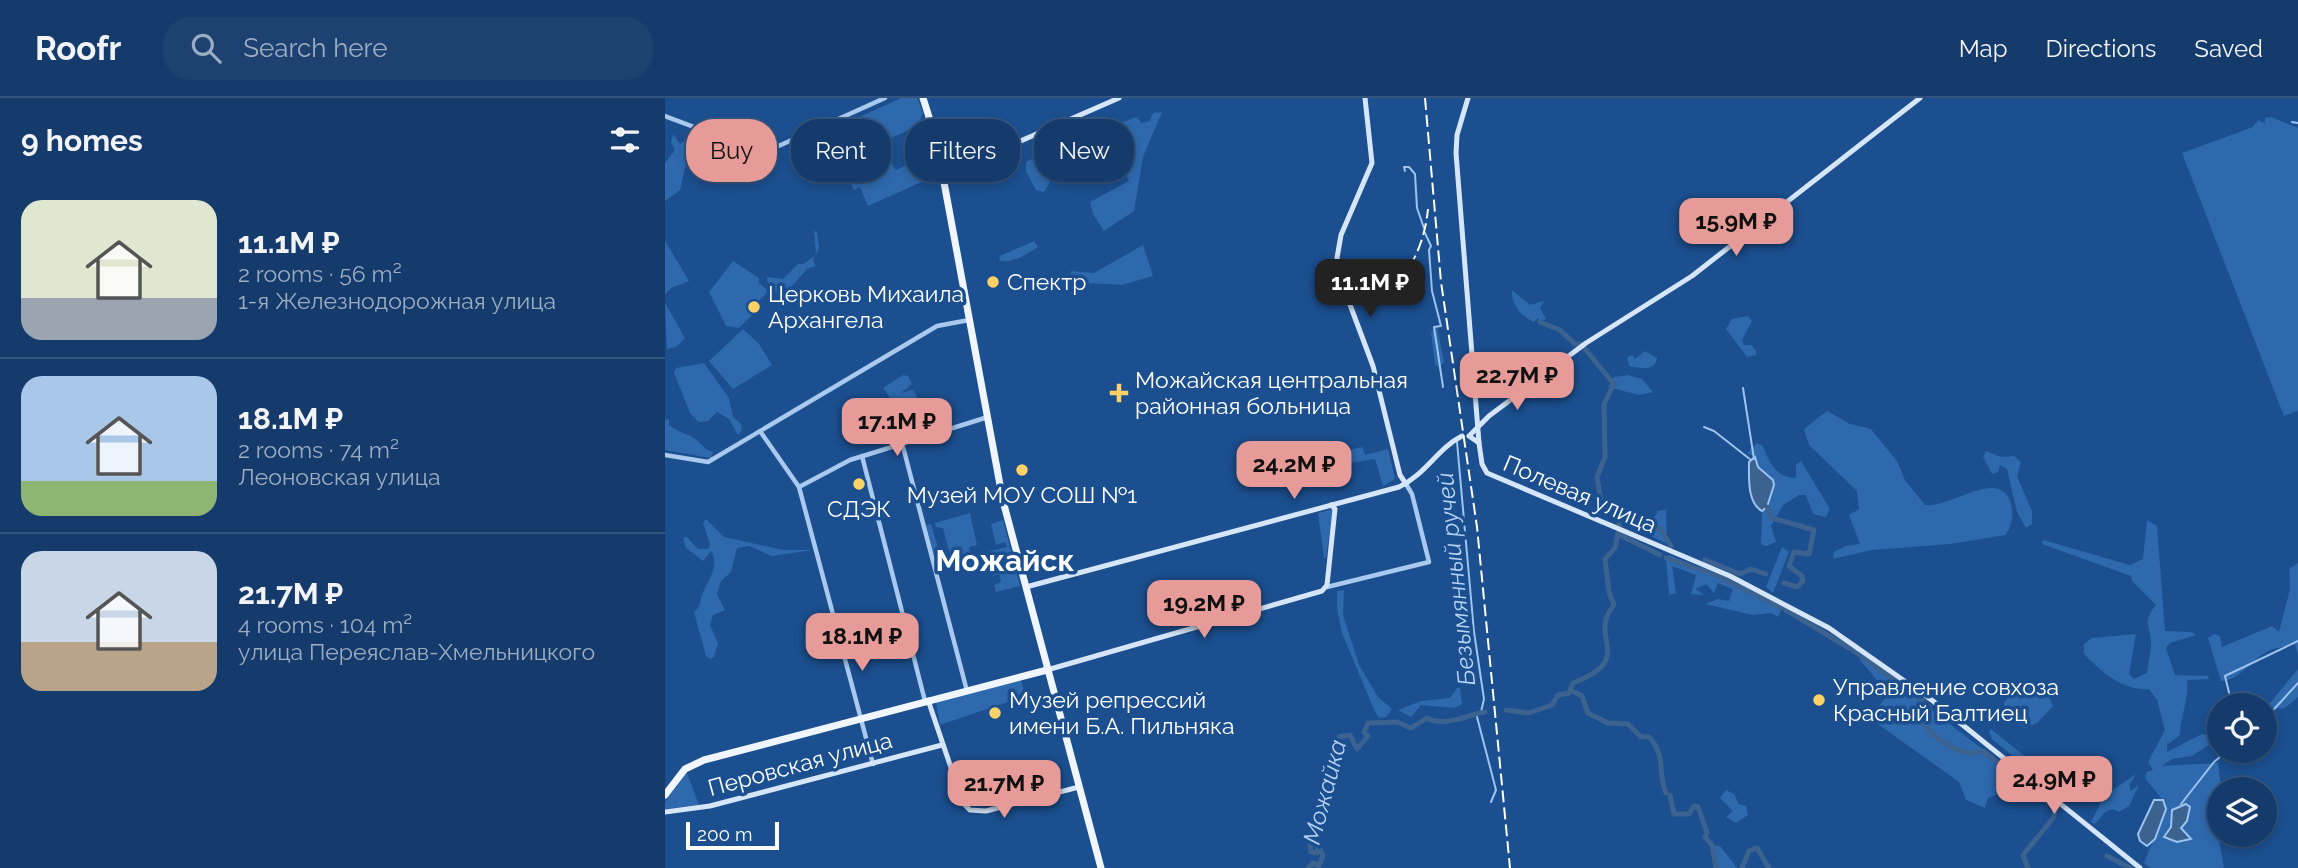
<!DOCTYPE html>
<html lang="en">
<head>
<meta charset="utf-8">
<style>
	:root { --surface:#143b6b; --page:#1d4271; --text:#f1f3f6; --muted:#9dadc1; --line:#33557e; --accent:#e69b98 }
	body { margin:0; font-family:Raleway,sans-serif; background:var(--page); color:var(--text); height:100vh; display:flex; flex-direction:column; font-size:26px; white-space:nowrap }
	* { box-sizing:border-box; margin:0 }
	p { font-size:23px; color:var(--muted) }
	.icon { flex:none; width:38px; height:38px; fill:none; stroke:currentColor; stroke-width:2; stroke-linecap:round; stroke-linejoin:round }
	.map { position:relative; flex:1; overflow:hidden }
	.drawer { display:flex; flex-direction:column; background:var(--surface); width:665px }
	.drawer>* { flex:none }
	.hud { position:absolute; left:21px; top:21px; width:665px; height:63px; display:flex; gap:14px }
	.controls { position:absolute; left:1542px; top:595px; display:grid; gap:14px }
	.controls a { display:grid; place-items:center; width:70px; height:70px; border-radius:50%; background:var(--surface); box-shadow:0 4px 10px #0003,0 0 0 2px var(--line); font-size:35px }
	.scale { position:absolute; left:21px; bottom:18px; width:93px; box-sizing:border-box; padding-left:7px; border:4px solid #fff; border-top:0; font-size:19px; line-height:24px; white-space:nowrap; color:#fff; -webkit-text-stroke:5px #1b4f8f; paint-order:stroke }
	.price { position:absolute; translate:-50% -60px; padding:0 16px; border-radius:14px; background:var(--accent); color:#111; font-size:23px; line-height:46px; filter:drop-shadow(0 2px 4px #0008) }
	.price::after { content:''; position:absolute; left:50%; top:42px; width:21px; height:16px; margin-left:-10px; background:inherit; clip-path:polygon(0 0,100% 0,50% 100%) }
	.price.on { background:#222; color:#fff }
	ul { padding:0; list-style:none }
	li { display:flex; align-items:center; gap:21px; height:175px; padding:0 21px }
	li+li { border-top:2px solid var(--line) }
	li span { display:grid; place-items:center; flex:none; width:196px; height:140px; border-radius:21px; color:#555 }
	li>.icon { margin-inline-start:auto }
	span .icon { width:84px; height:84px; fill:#fffc; stroke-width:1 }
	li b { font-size:30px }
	h2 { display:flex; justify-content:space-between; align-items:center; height:84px; padding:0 21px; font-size:30px }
	.chip { padding:0 24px; border-radius:28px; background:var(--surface); box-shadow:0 4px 10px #0003,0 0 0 2px var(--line); font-size:24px; line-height:63px }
	.chip.on { background:var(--accent); color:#111 }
	header { display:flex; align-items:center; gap:42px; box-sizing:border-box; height:98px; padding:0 35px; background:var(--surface); border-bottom:2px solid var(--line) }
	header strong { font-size:33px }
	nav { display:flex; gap:38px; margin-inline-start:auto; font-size:24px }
	.search { width:490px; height:63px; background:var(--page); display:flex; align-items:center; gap:18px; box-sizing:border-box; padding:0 24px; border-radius:28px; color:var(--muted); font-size:26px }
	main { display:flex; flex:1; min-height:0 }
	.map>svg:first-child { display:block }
</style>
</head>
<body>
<header>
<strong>Roofr</strong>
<div class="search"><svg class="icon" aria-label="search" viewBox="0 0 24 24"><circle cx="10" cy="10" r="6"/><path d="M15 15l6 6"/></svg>Search here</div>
<nav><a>Map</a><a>Directions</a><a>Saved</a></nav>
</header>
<main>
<section class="drawer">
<h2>9 homes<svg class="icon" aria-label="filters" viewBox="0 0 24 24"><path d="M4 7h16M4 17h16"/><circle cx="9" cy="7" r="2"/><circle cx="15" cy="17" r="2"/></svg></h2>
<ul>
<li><span style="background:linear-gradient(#dfe7d0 70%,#9aa5b1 0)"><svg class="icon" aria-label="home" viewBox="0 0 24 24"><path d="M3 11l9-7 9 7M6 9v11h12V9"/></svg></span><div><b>11.1M ₽</b><p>2 rooms · 56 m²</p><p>1-я Железнодорожная улица</p></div></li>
<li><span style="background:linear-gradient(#a9c7e8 75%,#8fb573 0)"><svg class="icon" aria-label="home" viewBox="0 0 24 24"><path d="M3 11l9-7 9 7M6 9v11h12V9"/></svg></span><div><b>18.1M ₽</b><p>2 rooms · 74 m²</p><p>Леоновская улица</p></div></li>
<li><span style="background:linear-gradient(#c9d6e8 65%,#b9a48a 0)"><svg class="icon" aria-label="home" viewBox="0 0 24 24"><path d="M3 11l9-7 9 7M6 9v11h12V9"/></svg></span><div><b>21.7M ₽</b><p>4 rooms · 104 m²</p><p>улица Переяслав-Хмельницкого</p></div></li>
</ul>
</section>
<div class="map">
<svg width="1633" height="770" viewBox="0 0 1633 770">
	<rect width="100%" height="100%" fill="#1b4f8f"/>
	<g fill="#2e69ad">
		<polygon points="236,0 252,0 258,15 253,27 260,19 267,50 259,54 249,34 252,28 218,44 229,70 231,72 248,64 252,72 264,66 259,55 268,51 272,77 203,108 195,89 189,92 160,35"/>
		<polygon points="497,14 478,59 469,113 439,133 428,116 425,104 464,83 446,45 413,60 407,47 450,27 453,32 460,29 458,24 472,19 476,25 485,23 488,15"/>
		<polygon points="1606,19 1633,30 1633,313 1619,318 1517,55 1588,29 1593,22 1600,25 1600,20"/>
		<polygon points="8,36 15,46 23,40 32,42 38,54 20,70 15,92 0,103 0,65 10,52 6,44"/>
		<polygon points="369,60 376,65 385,84 379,94 371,92 361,73 361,64"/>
		<polygon points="149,133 152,134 154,150 148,163 151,168 142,171 121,195 112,194 103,185 102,179 118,181 133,166 138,166 151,157"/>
		<polygon points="0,143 24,183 6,190 0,196"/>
		<path d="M369,143L373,149C362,156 346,167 334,162L335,158Z"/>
		<polygon points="478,147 488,178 457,187 405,184 406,173 429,175"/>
		<polygon points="68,163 94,180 94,185 104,193 86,210 90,214 74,230 61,228 44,194"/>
		<path d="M847,192L865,207L879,203L875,210L881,221L874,223L873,220L869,224C856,218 846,206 847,192Z"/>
		<polygon points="0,205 20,240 11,249 2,251"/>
		<polygon points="1083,218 1087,223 1077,242 1079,247 1086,247 1091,252 1091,257 1082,259 1061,231 1067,221"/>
		<polygon points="772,229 779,264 774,269 770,267 766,234"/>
		<polygon points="78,231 94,246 107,267 68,291 44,263"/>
		<path d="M980,253L992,260C990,274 975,270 964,268L962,259L967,257L970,261Z"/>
		<polygon points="39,265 64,300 68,319 76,326 77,332 73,337 64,321 52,314 43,323 34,324 25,315 9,275 11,270"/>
		<polygon points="238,277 243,278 247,286 236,295 248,292 256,306 249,312 224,318 220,308 226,301 218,290"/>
		<polygon points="963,277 977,281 988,294 974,297 943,289 949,279"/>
		<path d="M1162,313L1185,326L1206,331L1232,363L1240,382L1260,407C1287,410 1335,368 1346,406C1349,417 1347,427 1341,437L1285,446L1207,452L1168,461L1169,454L1181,448L1195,446L1184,417L1194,411L1192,393L1144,347L1139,331Z"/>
		<path d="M4,321V327C12,334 22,335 30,341C38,346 38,351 48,354L46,360L0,352V322Z"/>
		<path d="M1092,345L1098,348C1104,365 1111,379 1131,380V367L1136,363L1165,411L1161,419L1148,416L1141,397H1134L1118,407L1106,428L1111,444L1101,448L1096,446L1097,413L1104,406L1108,382L1093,369L1090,359L1082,355Z"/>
		<polygon points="697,349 700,357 723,351 730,381 718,388 710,361 685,365 682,353"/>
		<polygon points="1321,353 1336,359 1349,358 1356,364 1352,378 1367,413 1367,426 1361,430 1352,414 1342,371 1335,367 1333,374 1327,376 1318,359"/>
		<polygon points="668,411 661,460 659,460 653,415"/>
		<polygon points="1001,412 1002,442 1000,445 968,429 969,425 986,425 993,413"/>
		<polygon points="305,415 312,447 304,449 306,458 342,449 340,444 331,447 326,426 338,422 355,488 331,494 329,487 336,484 334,476 328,478 324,463 273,475 261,427 266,426 277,463 286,460 278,430 271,429 270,425"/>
		<path d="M41,421L59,439L119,452H148L107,458L84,448L72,450L66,474L56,483L52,496L60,512L48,517L45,527L53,545L49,559L45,561L41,558L29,514C37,508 34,502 38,494C44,481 55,467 46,453L38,463L21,450L18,440L22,439L33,451H43L45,446L38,425Z"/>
		<path d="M1482,422L1492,428L1500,533L1526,534L1531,537L1505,545L1501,550L1510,577L1543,578L1544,581L1522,582C1524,602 1515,618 1515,637L1502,647V654L1537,636L1554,640L1527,658L1507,661L1497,668L1553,665L1556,691L1553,736L1559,770H1485L1479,765L1501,711L1500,705L1480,680L1482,674L1488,672L1483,664L1500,632L1492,602L1484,591C1457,593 1437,574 1419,556V546L1427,540L1471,536L1464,576L1469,581L1482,575C1483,566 1486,555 1486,546C1486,527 1476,525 1491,507L1467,483L1466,478L1377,446L1378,442L1465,467L1478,461Z"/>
		<polygon points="1117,449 1124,454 1108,495 1101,489"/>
		<polygon points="1004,457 1056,478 1117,510 1113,519 1106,515 1087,517 1040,506 1053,501 1064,503 1068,491 1053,485 1049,495 1041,486 1031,491 1039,497 1026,496 1031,477 1007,468 1011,495 1004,497 1001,460"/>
		<path d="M1633,465V558L1630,546C1620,549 1606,550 1598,556C1585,565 1572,583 1556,583L1543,540L1549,536L1555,538L1557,549L1607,528L1614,534L1625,491L1624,471Z"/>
		<polygon points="679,492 678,517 694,567 713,599 727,611 721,619 714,620 710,614 677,535 672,511 672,493"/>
		<path d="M1196,558L1380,699L1381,705C1361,697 1344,691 1323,700L1320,710L1301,702L1294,684L1210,624L1207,617L1222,598L1221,593L1195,562Z"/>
		<polygon points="1633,571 1633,599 1620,610 1605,611 1605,605"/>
		<polygon points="356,582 360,598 275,627 271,603"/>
		<polygon points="1365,586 1382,593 1388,608 1372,625 1360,630 1341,618 1339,605 1346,594"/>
		<polygon points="792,590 795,590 797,606 789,610 756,607 746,619 733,612 756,603 785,600"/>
		<polygon points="1326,631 1384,678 1391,685 1392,694 1327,641 1324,634"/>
		<polygon points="22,675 34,707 0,711 0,704"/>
		<polygon points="1471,676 1465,686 1465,693 1474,687 1464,708 1454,714 1447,711 1440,714 1430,726 1426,724 1439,698"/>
		<polygon points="392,678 395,688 345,700 343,691"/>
		<polygon points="1061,692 1069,696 1074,706 1081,708 1083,717 1071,725 1061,719 1068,713 1055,700"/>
		<polygon points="1045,746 1056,749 1072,770 1049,770"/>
	</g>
	<g fill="#3c6290" stroke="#9cc4f0" stroke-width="2">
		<path d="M1090,359L1093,369L1108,382L1109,387L1102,409L1097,413C1082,405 1084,379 1084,364Z"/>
		<polygon points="1489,702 1498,702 1501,711 1490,741 1482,748 1475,743 1473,736"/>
		<polygon points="1521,706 1525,709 1522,723 1516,730 1526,741 1512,744 1499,739 1506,729 1507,712"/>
	</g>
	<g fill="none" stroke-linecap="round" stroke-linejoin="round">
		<g stroke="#9cc4f0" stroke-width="2">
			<polyline points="1627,24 1633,25"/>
			<polyline points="740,73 739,69 744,69 750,76 752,110 759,130"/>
			<polyline points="760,135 766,148 764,152 767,193 776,228 769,229 778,289"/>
			<polyline points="1078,290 1089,361"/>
			<polyline points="1039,329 1049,333 1086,362"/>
			<polyline points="792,344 809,534 819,601 816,614"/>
			<polyline points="1567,607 1560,578 1633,543"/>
			<polyline points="811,615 831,692 826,704"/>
			<polyline points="1600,621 1633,585"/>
			<polyline points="1516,706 1549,664 1562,653"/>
		</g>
		<g stroke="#3c6290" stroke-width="5">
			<polyline points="875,224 895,232 910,246 915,246"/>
			<polyline points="920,251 949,286 939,306 940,359 932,379 937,409 954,416 954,428"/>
			<polyline points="1102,409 1107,420 1149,432 1144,456 1129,454 1124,468 1137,478 1138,483 1132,489 1119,485"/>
			<polyline points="968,428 995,430 1006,448"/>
			<polyline points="953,436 995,457"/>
			<polyline points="1001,460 1051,477 1117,510"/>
			<polyline points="1040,462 1075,476 1086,471 1101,476"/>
			<polyline points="1121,512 1184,550"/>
			<path d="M1188,552L1264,608L1265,611L1258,623C1264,640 1301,662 1318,653L1384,705"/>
			<path d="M905,592L917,598L923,615L943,625L963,626L976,639H984C1002,658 992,675 1001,695"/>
			<path d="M841,612L864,615L887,607L893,597L904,595L908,585C973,560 921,540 949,507L944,494L940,461L950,450L953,435"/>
			<polyline points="1005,697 1009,716 1024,716 1029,708 1033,709 1042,735 1040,739 1047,747 1051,770"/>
			<polyline points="1442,758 1465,770"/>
			<path d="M643,770L648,765L654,768L658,758L653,747L652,755L646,754L645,745L650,742L646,730L649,726H656L653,718L657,710L654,701L657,691L666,689L664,673L675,653L674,639L685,637L692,651L703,638L699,634L703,625L732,624L746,630L762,620C780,630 804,616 820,614"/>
			<polyline points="1077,770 1084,753 1092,750 1104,770"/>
			<polyline points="1363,770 1358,757 1389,719 1390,712"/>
		</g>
		<g stroke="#a9c9ee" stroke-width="4.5">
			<polyline points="0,18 98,55 220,0"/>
			<polyline points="95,333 134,389 208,666"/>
			<polyline points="237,345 302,593"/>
			<polyline points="0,357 43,364 272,228 304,222"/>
			<polyline points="197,358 260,603"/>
			<polyline points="134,389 185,362 323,319"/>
			<polyline points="662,489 764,464 747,396 741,386"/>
		</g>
		<g stroke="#d6e6fa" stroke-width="5">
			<polyline points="700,0 707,65 676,137 672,160 678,188 708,268 735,377 741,386"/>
			<polyline points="803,0 792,37 791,55 814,345 817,366 822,375 1065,478 1164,530 1268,603 1475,770"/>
			<polyline points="278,77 454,0"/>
			<polyline points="814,345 804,338 824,318 921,245 1027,178 1255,0"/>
			<path d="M361,489L734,389C760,377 773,350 797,338"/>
			<polyline points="382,572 657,493 662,487 670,411 666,407"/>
			<polyline points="263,602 298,705 305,712 321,713 414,689"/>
			<polyline points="0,714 45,708 277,647"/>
		</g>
		<g stroke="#f0f6ff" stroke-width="7">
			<polyline points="258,0 271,41 338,403 436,770"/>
			<polyline points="0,697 20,671 39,662 382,572"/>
		</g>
		<g stroke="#fff" stroke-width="2" stroke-dasharray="12 5" stroke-linecap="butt">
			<polyline points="760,0 776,184 812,429 845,770"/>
			<path d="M711,206C742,181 759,151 763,111"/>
		</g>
	</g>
	<g fill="#ffd166" stroke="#1b4f8f" stroke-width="2.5">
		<circle cx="328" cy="184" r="7"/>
		<circle cx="89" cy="209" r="7"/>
		<path d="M450.5 284.5h7v7h7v7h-7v7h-7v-7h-7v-7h7z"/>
		<circle cx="357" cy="372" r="7"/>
		<circle cx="194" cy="386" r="7"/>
		<circle cx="1154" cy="602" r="7"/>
		<circle cx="330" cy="615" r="7"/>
	</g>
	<g text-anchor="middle" stroke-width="7" stroke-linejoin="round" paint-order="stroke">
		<g font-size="23" fill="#fff" stroke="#1b4f8f" text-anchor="start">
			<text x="342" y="192">Спектр</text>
			<text x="103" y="204">Церковь Михаила<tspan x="103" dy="26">Архангела</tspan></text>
			<text x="470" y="290">Можайская центральная<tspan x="470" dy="26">районная больница</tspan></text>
			<text x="357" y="405" text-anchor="middle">Музей МОУ СОШ №1</text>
			<text x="194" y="419" text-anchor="middle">СДЭК</text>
			<text x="1168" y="597">Управление совхоза<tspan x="1168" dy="26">Красный Балтиец</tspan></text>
			<text x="344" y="610">Музей репрессий<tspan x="344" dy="26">имени Б.А. Пильняка</tspan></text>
		</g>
		<g font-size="23" fill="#fff" stroke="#1b4f8f">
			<text transform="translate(915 396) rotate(23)" y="8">Полевая улица</text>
			<text transform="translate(135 666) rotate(-15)" y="8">Перовская улица</text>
		</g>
		<g font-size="24" font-style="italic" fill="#b5d3f5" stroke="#1b4f8f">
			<text transform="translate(791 481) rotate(-96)" y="8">Безымянный ручей</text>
			<text transform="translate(660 694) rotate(-75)" y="8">Можайка</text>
		</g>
		<g font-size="30" font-weight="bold" fill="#fff" stroke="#1b4f8f">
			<text x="340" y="473">Можайск</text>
		</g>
	</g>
</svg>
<div class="controls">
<a><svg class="icon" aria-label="locate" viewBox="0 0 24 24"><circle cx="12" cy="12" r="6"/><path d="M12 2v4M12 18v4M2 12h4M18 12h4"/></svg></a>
<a><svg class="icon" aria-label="layers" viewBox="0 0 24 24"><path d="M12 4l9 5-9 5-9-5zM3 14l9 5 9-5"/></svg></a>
</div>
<div class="scale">200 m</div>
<b class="price" style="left:1071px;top:160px">15.9M ₽</b>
<b class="price on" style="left:705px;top:221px">11.1M ₽</b>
<b class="price" style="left:852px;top:314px">22.7M ₽</b>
<b class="price" style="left:232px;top:360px">17.1M ₽</b>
<b class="price" style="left:629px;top:403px">24.2M ₽</b>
<b class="price" style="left:539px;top:542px">19.2M ₽</b>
<b class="price" style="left:197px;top:575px">18.1M ₽</b>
<b class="price" style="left:1389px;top:718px">24.9M ₽</b>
<b class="price" style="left:339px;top:722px">21.7M ₽</b>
<div class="hud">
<a class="chip on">Buy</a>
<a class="chip">Rent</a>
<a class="chip">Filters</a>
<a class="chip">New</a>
</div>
</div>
</main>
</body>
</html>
